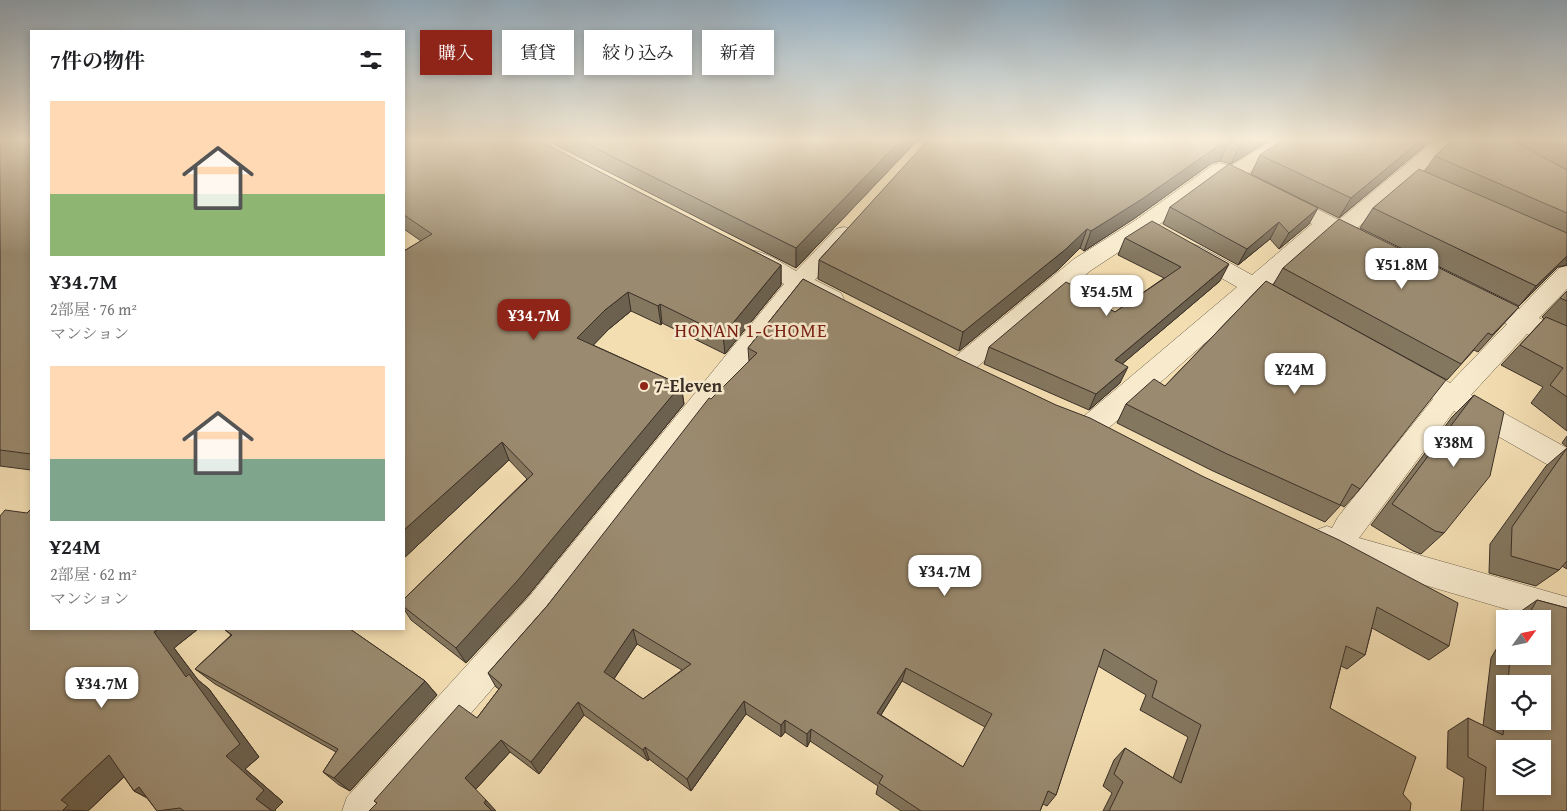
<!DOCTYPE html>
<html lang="ja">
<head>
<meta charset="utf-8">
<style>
	:root { --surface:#fff; --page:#f2f2f2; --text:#202124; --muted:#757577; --accent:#8f2418 }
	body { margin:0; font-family:"Gentium Book Plus","Noto Serif JP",serif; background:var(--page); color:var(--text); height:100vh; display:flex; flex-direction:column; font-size:19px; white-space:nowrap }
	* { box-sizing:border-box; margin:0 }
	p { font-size:16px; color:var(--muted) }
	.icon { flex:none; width:28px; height:28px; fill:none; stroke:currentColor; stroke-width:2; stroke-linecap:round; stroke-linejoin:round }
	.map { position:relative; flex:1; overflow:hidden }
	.details { position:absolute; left:30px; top:30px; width:375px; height:600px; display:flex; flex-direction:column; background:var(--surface); border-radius:0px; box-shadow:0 2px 8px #0003 }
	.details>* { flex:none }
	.top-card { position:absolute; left:420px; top:30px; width:475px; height:45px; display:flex; gap:10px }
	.needle { width:32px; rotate:57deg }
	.tools { position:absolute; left:1496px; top:610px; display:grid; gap:10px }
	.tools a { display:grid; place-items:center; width:55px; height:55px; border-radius:0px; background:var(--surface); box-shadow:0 2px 8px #0003; font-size:25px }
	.price { position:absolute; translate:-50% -42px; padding:0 11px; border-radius:10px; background:#fff; color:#222; font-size:16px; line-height:32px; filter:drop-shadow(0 1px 2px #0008) }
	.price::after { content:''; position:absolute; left:50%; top:30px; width:15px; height:11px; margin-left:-8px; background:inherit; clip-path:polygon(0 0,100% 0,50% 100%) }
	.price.active { background:var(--accent); color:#fff }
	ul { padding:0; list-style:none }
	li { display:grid; align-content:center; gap:10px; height:265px; padding:0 20px }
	li span { display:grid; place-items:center; height:155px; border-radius:0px; color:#555 }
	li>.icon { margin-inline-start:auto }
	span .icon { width:90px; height:90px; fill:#fffc; stroke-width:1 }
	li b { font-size:21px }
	h2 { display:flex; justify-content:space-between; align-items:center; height:60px; padding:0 20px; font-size:21px }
	.pill { padding:0 18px; border-radius:0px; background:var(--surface); box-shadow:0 2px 8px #0003; font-size:18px; line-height:45px }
	.pill.active { background:var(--accent); color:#fff }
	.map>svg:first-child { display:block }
</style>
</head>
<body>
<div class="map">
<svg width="1567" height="811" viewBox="0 0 1567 811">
	<rect width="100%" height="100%" fill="#f3deb2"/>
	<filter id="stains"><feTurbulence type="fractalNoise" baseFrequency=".004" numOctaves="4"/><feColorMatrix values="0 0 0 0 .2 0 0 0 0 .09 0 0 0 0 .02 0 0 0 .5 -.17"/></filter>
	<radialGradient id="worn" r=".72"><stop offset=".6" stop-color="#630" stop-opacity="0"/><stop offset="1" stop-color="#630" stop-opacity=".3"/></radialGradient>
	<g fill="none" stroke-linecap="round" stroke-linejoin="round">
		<defs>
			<g id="street">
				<path d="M1435,140H1458L1357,228L1372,236L1376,241L1372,246C1358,250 1342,241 1329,233L1271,285L1300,301L1303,307L1300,313C1283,318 1270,306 1256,298L1103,433L1093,436L1083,433L1079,425L1083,417L1237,287L1185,257L1181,252L1185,247L1193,244L1201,247L1252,275L1312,224L1221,178L1152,230L1090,271L970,373L961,376L952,373L948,366L952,359L1074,259L1136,220L1213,165L1220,163L1231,166L1272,141H1286L1289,145L1286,149L1247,174L1339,220Z"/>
				<path d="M844,227L852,229L855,234L815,280L841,293L844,299L841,305L832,307L803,294L552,620L386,811H342L347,797L528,598L784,284L740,261L736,256L740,251C758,246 780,262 796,271L836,229Z"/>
				<path d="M1567,266V289L1539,318L1567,332V352L1527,334L1471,395L1567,448V474L1557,470L1454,411L1359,538L1567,597V627L1340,560L1316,550L1311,540L1316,530L1327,526L1332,528L1338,517L1433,399L1398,379L1394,372L1398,365C1416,359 1434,375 1450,383L1507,324L1470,305L1467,299L1470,293C1487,288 1504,301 1519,309L1559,268Z"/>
			</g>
		</defs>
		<use href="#street" stroke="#685b4a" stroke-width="1"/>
		<use href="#street" fill="#f7eacd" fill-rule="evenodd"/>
	</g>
	<g fill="#84775f" stroke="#3a2f27" fill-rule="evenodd">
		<polygon points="0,140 31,140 31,470 0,466"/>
		<polygon points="404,140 781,265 781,285 725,354 662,323 661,325 631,311 609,329 593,345 681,385 684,404 527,597 466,663 411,620 404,609 404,599 527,479 509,460 404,558 404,251 421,241 404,229"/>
		<polygon points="546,140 918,140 913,145 796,268"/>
		<polygon points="929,140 1270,140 1231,164 1220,161 1212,163 1135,218 1084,251 1080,248 1059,269 959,351 818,279 819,260"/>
		<polygon points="1432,140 1339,218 1251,174 1260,155"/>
		<polygon points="1453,140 1567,140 1567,265 1558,267 1519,306 1360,228 1373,208 1425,171 1435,156"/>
		<polygon points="1170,207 1309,224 1279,249 1270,239 1238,265 1163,224"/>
		<polygon points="1125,238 1220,281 1122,364 1120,383 1089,410 984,364 989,347 1080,293 1115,312 1164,278 1118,255"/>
		<polygon points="1283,268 1519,307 1478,352 1474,350 1447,380 1273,285"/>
		<path d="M803,279L1449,646L1429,660L1372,628L1365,655L1347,669L1341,666L1330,708L1403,794L1410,811H1103L1112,793L1103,786L1114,760L1125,748L1173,778L1188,737L1140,710L1146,695L1098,666L1056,795L1047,806L1043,804L1040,811H901L876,794L878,786L810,741L807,747L785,732L781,737L746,714L691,791L649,759L648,761L584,715L539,774L510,752L476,789L377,803L374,801L477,718L499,689L496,687L488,673L547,606L711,399L749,361L748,348ZM637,644L682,670L643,699L614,679ZM902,681L985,727L963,767L881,715Z"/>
		<polygon points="1266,281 1360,489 1344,507 1341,505 1325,522 1213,471 1117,423 1126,404 1165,386"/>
		<polygon points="1567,291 1567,431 1531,403 1543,387 1501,365 1544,319 1542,317"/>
		<polygon points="1474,395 1444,533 1421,554 1413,551 1371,525 1452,417"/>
		<polygon points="1567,436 1567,447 1562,443"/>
		<polygon points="1567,448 1567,569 1562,566 1559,570 1536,586 1489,573 1490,544 1546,466"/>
		<polygon points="27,513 31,629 198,629 174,648 198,680 209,689 259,757 245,769 283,802 275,810 276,811 157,811 147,798 134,791 124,777 88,811 0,811"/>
		<path d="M1537,600L1567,608V811H1461L1464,778L1447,768L1448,731L1468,718L1483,726L1491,658L1505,634V656H1542V619H1514L1517,614ZM1505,684H1542V721H1505ZM1505,749H1542V786H1505Z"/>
		<polygon points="224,629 350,629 425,681 437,695 350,791 339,785 323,772 336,752 215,684 195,669 231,635"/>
	</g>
	<g fill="#6c614e" stroke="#3a2f27">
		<polygon points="901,140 918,140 913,145 796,268 796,248"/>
		<polygon points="1247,140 1270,140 1231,164 1240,145"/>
		<polygon points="1421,140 1432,140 1339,218 1351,198"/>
		<polygon points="1229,142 1220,161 1212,163 1135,218 1084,251 1091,231 1221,144"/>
		<polygon points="1318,208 1309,224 1279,249 1289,233"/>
		<polygon points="1279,222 1270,239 1238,265 1247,249"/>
		<polygon points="1087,229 1080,248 1059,269 959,351 963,332"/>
		<polygon points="1567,256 1567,265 1558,267 1519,306 1536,286"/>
		<polygon points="1229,264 1220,281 1108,376 1115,360"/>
		<polygon points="781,265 781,285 725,354 723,335"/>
		<polygon points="628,292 631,311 609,329 582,357 577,338 605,310"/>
		<polygon points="660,304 662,323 661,325 658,306"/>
		<polygon points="1128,367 1120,383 1089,410 1096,394"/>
		<polygon points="681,385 684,404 527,597 466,663 456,648"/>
		<polygon points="502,442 509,460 404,558 404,530"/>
		<polygon points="158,629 198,629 174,648 198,680 209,689 259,757 245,769 283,802 275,810 276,811 272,811 256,799 226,756 154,632"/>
		<polygon points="633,629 637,644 609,686 604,672"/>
		<polygon points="906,668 902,681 874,726 877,713"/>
		<polygon points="425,681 437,695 350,791 334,778"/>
		<polygon points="744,701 746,714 691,791 687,779"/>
		<polygon points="578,702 584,715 539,774 531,762"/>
		<polygon points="785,720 785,732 781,737 781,725"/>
		<polygon points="811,729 810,741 807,747 807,734"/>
		<polygon points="501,740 510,752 476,789 465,778"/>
		<polygon points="645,747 649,759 648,761 643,750"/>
		<polygon points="109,755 133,768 88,811 63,810 61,800"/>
		<polygon points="139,787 158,803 134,791"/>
		<polygon points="486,800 496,811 491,811 484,803"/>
	</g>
	<g fill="#9a8a6f" stroke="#3a2f27" fill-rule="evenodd">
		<polygon points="0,140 31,140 31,454 0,450"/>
		<polygon points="404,140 538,140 781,265 723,335 660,304 658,306 628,292 605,310 577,338 681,385 518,580 456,648 404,607 404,599 533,474 502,442 404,530 404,251 432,234 404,215"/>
		<polygon points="579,140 901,140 796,248"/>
		<polygon points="928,140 1247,140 1240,145 1229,142 1221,144 1142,199 1091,231 1087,229 1066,249 963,332 819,260"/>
		<polygon points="1283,140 1421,140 1351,198 1260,155"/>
		<polygon points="1453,140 1511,140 1567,170 1567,213 1435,156"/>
		<polygon points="1551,140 1567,140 1567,148"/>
		<polygon points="1229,164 1318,208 1289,233 1279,222 1247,249 1170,207"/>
		<polygon points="1419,169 1567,233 1567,256 1536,286 1373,208"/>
		<polygon points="1339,219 1519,307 1492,335 1488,333 1461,364 1283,268"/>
		<polygon points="1152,221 1229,264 1115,360 1128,367 1096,394 989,347 1066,282 1082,290 1080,293 1115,312 1181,267 1125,238"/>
		<path d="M803,279L955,357L1056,405L1090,418L1202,476L1339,540L1458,603L1449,646L1377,607L1365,655L1346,646L1330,708L1416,757L1403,794L1411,803L1410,811H1109L1123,782L1114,774L1125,748L1181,783L1201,725L1152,697L1157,681L1104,649L1056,795L1048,791L1040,811H921L879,783L883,776L811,729L807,734L785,720L781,725L744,701L687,779L645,747L643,750L578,702L531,762L501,740L465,778L486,800L484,803L492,811H369L377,803L374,801L459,705L477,718L502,685L488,673L547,606L709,398L711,399L757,353L748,348ZM633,629L691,664L643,699L604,672ZM906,668L992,714L963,767L877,713Z"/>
		<polygon points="1266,281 1446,380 1360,489 1352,484 1340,505 1225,453 1126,404 1154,379 1165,386"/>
		<polygon points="1567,291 1567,301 1560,298"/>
		<polygon points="1546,317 1567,326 1567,397 1550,385 1563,368 1520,345"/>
		<polygon points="1474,395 1504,412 1490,476 1444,533 1435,531 1392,504"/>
		<polygon points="1567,448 1567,561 1559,570 1511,556 1512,527"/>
		<polygon points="31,509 31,629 158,629 154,632 186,677 189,674 240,744 226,756 264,790 256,799 272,811 184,811 180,808 157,811 139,787 134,791 109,755 61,800 68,805 63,810 64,811 0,811 0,516 5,510 27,513"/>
		<path d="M1537,600L1567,608V811H1483L1486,767L1468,757V718L1503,735L1505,712V721H1542V684H1508L1510,656H1542V619H1526ZM1505,749H1542V786H1505Z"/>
		<polygon points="224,629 350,629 425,681 334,778 323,772 338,749 195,669 232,635"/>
	</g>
	<linearGradient id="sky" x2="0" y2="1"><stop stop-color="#93adc0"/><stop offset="0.55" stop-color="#faf0dc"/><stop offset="1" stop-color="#faf0dc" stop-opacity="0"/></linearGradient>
	<rect width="1567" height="254" fill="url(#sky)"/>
	<circle fill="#8f2418" stroke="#f7eacd" stroke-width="2" cx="644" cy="386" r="5"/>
	<g text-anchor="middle" stroke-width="5" stroke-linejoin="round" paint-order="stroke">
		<g font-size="18" font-weight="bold" fill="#3a2f27" stroke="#f7eacd" text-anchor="start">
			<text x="654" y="392">7-Eleven</text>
		</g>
		<g font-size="19" letter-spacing="1" fill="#7a1f14" stroke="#f7eacd">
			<text x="751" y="337">HONAN 1-CHOME</text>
		</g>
	</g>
	<rect width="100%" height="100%" filter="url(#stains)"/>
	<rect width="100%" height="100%" fill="url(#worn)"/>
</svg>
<div class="tools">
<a><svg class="needle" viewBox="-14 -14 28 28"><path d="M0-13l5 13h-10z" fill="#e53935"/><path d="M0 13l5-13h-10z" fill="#757577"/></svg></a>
<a><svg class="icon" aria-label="locate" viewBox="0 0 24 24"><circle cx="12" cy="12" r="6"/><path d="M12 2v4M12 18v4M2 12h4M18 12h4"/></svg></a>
<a><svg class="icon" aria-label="layers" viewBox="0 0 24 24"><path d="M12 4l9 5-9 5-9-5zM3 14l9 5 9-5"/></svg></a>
</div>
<b class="price" style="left:1402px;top:290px">¥51.8M</b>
<b class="price" style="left:1107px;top:317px">¥54.5M</b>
<b class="price active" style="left:534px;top:341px">¥34.7M</b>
<b class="price" style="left:1295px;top:395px">¥24M</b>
<b class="price" style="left:1454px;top:468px">¥38M</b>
<b class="price" style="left:945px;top:597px">¥34.7M</b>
<b class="price" style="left:102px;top:709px">¥34.7M</b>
<div class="top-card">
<a class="pill active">購入</a>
<a class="pill">賃貸</a>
<a class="pill">絞り込み</a>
<a class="pill">新着</a>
</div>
<section class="details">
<h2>7件の物件<svg class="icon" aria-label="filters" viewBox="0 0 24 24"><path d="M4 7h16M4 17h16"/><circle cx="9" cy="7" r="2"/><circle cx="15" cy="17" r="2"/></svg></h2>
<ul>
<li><span style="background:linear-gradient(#ffd9b3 60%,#8fb573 0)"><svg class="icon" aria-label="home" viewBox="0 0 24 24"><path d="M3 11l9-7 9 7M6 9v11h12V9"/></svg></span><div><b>¥34.7M</b><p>2部屋 · 76 m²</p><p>マンション</p></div></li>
<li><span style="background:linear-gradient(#ffd9b3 60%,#7fa58c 0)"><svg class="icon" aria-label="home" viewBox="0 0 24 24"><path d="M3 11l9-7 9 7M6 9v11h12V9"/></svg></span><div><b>¥24M</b><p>2部屋 · 62 m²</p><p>マンション</p></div></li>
</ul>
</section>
</div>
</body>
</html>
